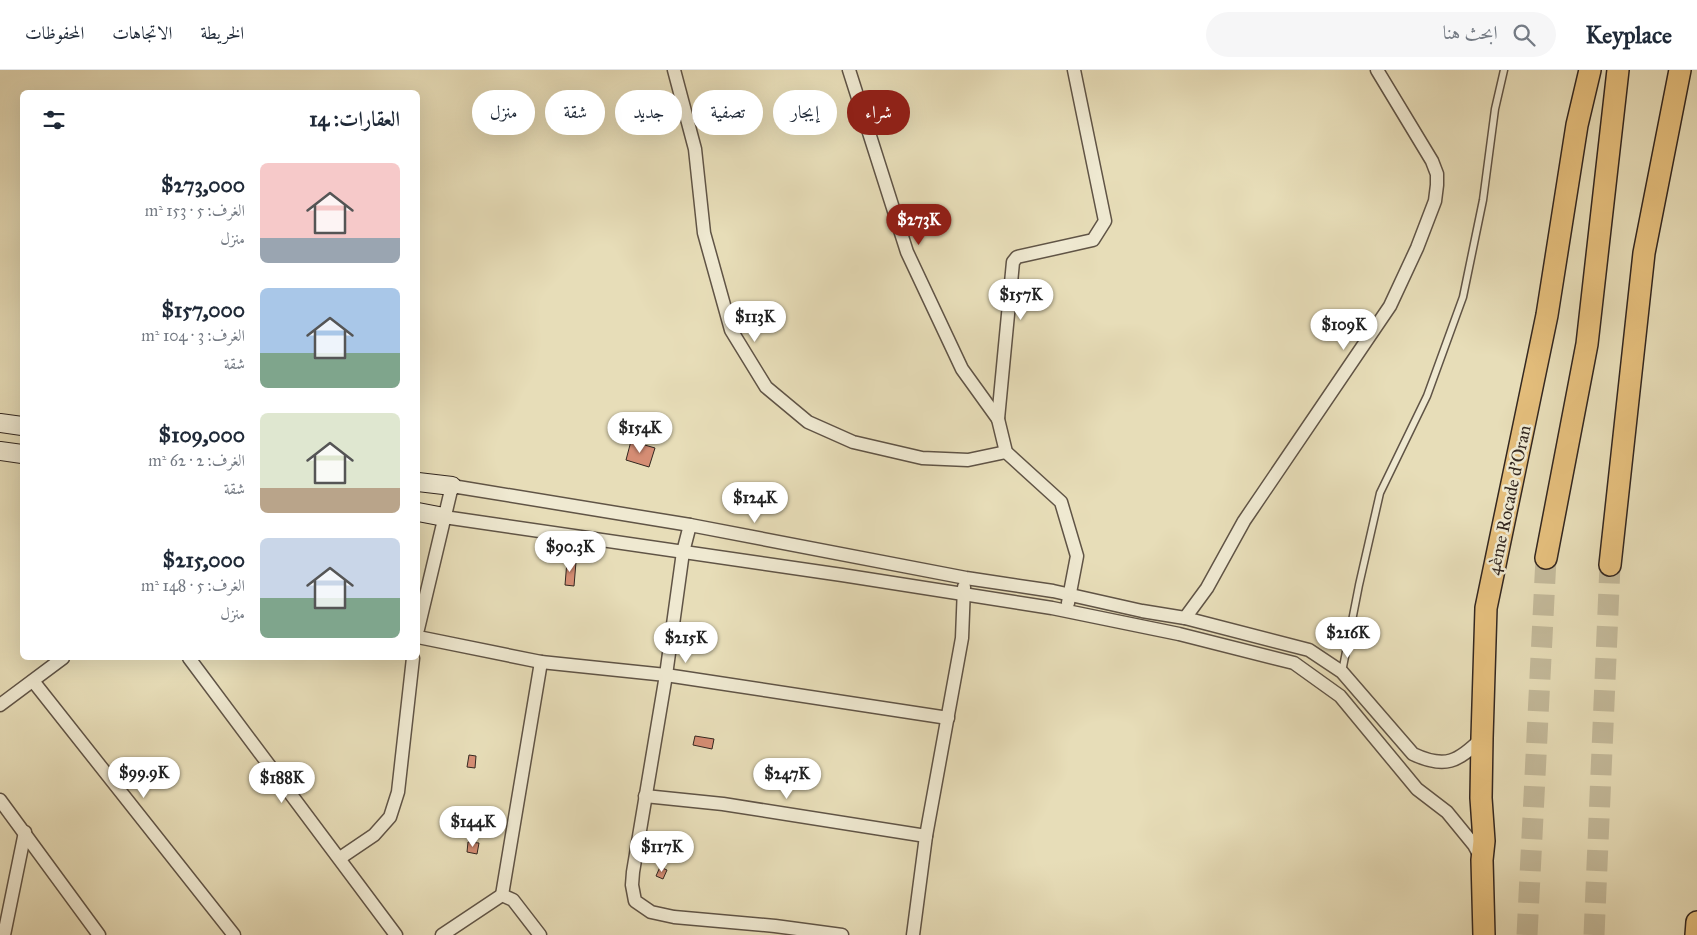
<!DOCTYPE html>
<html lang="ar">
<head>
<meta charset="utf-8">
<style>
	:root { --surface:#fff; --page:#f6f6f7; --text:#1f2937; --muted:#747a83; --line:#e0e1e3; --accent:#8f2418 }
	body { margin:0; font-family:"IM FELL Great Primer",Amiri,serif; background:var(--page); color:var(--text); direction:rtl; height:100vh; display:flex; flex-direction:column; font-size:19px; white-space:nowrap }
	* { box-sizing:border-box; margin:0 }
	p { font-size:16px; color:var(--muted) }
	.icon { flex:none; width:28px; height:28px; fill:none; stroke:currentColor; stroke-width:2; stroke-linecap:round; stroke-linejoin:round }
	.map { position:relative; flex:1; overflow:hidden; direction:ltr }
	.details { position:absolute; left:20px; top:20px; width:400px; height:570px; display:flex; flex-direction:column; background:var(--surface); border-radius:8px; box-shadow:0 5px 20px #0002; direction:rtl }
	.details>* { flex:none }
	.guide { position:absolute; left:435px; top:20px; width:475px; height:45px; direction:rtl; display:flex; gap:10px }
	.price { position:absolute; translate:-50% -42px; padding:0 11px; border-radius:18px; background:#fff; color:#222; font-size:16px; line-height:32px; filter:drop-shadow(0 1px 2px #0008) }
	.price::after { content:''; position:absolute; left:50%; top:30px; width:15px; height:11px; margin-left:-8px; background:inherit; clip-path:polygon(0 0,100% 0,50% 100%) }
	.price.selected { background:var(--accent); color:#fff }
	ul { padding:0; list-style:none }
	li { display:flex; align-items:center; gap:15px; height:125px; padding:0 20px }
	li span { display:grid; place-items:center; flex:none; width:140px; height:100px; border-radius:8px; color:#555 }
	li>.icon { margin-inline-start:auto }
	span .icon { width:60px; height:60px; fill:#fffc; stroke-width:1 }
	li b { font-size:21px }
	h2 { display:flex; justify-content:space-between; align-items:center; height:60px; padding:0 20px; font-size:21px }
	.chip { padding:0 18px; border-radius:22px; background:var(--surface); box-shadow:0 5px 20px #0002; font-size:18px; line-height:45px }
	.chip.selected { background:var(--accent); color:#fff }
	header { display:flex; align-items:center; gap:30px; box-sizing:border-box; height:70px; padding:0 25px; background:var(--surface); border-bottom:1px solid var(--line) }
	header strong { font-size:24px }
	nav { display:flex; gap:28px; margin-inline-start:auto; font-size:18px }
	.search { width:350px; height:45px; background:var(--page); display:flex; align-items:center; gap:12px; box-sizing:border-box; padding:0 18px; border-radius:28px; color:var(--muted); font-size:19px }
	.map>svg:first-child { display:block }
</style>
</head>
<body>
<header>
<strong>Keyplace</strong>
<div class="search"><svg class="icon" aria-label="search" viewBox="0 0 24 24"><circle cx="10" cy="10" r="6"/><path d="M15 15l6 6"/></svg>ابحث هنا</div>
<nav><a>الخريطة</a><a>الاتجاهات</a><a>المحفوظات</a></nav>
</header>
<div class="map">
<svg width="1697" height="865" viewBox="0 0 1697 865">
	<rect width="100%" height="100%" fill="#e7ddb8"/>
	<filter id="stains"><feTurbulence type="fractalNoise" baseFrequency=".004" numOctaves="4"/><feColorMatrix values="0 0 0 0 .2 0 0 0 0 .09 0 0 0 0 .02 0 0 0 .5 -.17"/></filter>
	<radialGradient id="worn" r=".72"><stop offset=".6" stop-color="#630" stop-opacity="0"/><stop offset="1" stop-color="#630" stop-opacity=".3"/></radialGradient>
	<g fill="#d58d74" stroke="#332720">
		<polygon points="631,371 655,378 649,397 626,390"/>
		<polygon points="567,491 576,492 574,516 565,515"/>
		<polygon points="695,666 714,669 712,679 693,675"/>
		<polygon points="469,685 476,686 475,698 467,697"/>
		<polygon points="468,772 479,773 477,784 467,782"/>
		<polygon points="660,797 667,800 663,809 656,806"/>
	</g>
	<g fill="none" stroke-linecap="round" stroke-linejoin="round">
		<g stroke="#c3b99a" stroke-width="21" stroke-dasharray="21 11" stroke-linecap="butt">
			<polyline points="1527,865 1546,488"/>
			<polyline points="1594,865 1610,495"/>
		</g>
		<defs>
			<polyline id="lane" points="1342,602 1359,515 1380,423 1427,326 1463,227 1483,130 1495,39 1504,0"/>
			<g id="street">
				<polyline points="674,0 695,79 704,163 731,260 766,317 808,352 853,372 922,388 968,390 1006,382"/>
				<polyline points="849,0 907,182 962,299 998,349"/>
				<polyline points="444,447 842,505 1052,538 1179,564 1294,593 1340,626 1417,719 1447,742 1474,775 1481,788"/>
				<polyline points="690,455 683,482 666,605 633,802 632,815 635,831 651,842 674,847 775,856 842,865"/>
				<polyline points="1068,533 1077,486 1061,432 1006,382 998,349 1013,192 1017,187 1093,170 1105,151 1074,0"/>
				<polyline points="1185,548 1207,518 1244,451 1390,236 1417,178 1435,131 1437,115 1437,104 1432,91 1377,0"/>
				<path d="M418,559L452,416L690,455L966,508L1053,521L1142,541L1185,548L1309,580L1342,602L1413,684C1445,699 1458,692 1482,668"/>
				<polyline points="418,567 541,592 666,605 948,648"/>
				<polyline points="189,588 396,865"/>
				<polyline points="33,611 234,865"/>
				<polyline points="0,635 63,588"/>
				<polyline points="645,726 723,734 926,766"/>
				<polyline points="0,730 99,865"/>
				<polyline points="340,788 374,765 390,747 398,722 413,588"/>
				<polyline points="4,865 25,762"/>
				<polyline points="442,865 502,825"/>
				<polyline points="540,865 513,830 502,825 541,592"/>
				<polyline points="913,865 926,766 962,568 964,517"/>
			</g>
			<g id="secondary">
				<polyline points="0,353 22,356"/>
				<polyline points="0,381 22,384"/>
				<polyline points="418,412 452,416"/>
				<polyline points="418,442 444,447"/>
			</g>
			<g id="highway">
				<polyline points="1546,488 1587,274 1618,0"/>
				<polyline points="1610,495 1644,183 1680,0"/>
				<polyline points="1484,865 1482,790 1484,771 1481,728 1482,668 1486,538 1547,245 1577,55 1590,0"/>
				<polyline points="1696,865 1697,852"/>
			</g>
		</defs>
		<use href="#lane" stroke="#605446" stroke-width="9"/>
		<use href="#street" stroke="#605446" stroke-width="15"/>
		<use href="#secondary" stroke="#332720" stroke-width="20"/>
		<use href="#highway" stroke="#332720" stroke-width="24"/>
		<use href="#lane" stroke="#efe9d1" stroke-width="6"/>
		<use href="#street" stroke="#efe9d1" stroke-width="12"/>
		<use href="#secondary" stroke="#efe9d1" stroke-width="18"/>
		<use href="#highway" stroke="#e4be7c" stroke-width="21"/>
	</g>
	<g text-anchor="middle" stroke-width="5" stroke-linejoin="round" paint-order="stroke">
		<g font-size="18" fill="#332720" stroke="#efe9d1">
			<text transform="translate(1509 430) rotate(-78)" y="6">4ème Rocade d'Oran</text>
		</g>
	</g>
	<rect width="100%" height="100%" filter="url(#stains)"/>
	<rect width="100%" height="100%" fill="url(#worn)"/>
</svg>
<b class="price selected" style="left:919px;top:176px">$273K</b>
<b class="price" style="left:1021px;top:251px">$157K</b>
<b class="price" style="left:755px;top:273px">$113K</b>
<b class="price" style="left:1344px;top:281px">$109K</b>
<b class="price" style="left:640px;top:384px">$154K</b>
<b class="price" style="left:755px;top:454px">$124K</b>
<b class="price" style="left:570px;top:503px">$90.3K</b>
<b class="price" style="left:1348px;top:589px">$216K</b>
<b class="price" style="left:686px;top:594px">$215K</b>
<b class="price" style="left:144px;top:729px">$99.9K</b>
<b class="price" style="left:787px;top:730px">$247K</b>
<b class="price" style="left:282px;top:734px">$188K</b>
<b class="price" style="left:473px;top:778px">$144K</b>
<b class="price" style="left:662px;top:803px">$117K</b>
<div class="guide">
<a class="chip selected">شراء</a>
<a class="chip">إيجار</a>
<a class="chip">تصفية</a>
<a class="chip">جديد</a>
<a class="chip">شقة</a>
<a class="chip">منزل</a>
</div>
<section class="details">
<h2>العقارات: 14<svg class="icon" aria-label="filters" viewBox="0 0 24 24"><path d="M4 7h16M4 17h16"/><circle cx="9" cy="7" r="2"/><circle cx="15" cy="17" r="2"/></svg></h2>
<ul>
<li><span style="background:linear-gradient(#f6c9c9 75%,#9aa5b1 0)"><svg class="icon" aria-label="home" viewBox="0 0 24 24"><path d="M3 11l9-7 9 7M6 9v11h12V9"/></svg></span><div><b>$273,000</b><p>الغرف: 5 · 153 m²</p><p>منزل</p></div></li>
<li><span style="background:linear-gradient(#a9c7e8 65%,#7fa58c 0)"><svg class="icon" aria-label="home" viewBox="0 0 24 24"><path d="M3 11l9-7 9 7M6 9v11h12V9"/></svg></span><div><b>$157,000</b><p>الغرف: 3 · 104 m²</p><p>شقة</p></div></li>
<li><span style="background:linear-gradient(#dfe7d0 75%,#b9a48a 0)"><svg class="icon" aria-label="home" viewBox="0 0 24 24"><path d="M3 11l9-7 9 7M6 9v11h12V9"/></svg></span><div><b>$109,000</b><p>الغرف: 2 · 62 m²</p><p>شقة</p></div></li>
<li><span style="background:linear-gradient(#c9d6e8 60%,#7fa58c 0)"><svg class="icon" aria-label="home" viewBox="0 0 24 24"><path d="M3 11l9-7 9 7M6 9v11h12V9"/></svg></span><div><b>$215,000</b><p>الغرف: 5 · 148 m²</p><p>منزل</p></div></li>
</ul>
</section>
</div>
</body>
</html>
